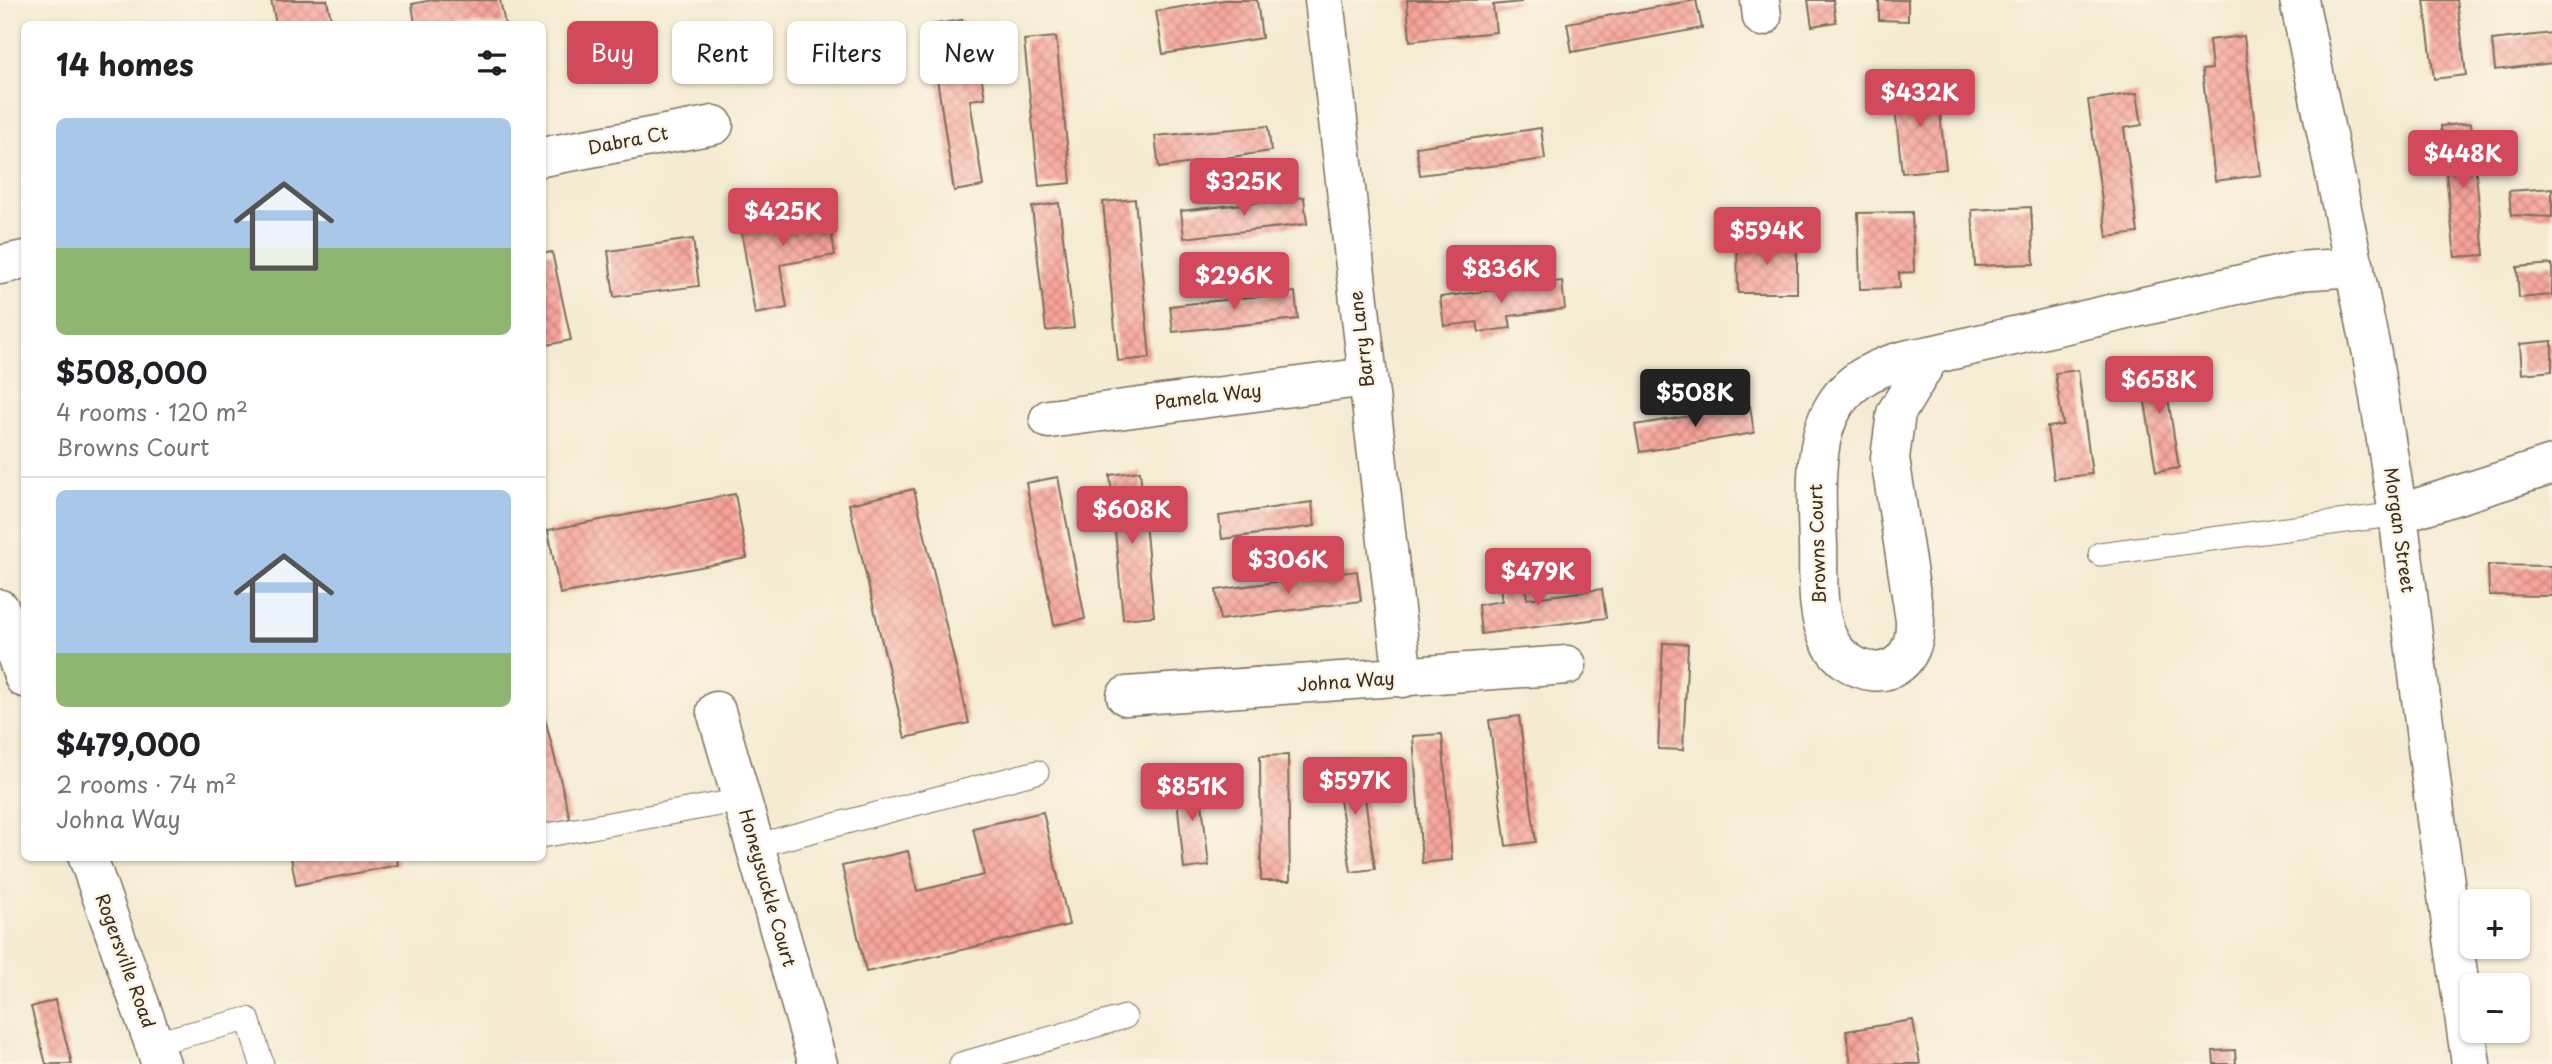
<!DOCTYPE html>
<html lang="en">
<head>
<meta charset="utf-8">
<style>
	:root { --surface:#fff; --page:#f6f6f6; --text:#202124; --muted:#757577; --line:#e0e0e0; --accent:#d1495b }
	body { margin:0; font-family:"Playpen Sans",sans-serif; background:var(--page); color:var(--text); height:100vh; display:flex; flex-direction:column; font-size:26px; white-space:nowrap }
	* { box-sizing:border-box; margin:0 }
	p { font-size:23px; color:var(--muted) }
	.icon { flex:none; width:38px; height:38px; fill:none; stroke:currentColor; stroke-width:2; stroke-linecap:round; stroke-linejoin:round }
	.map { position:relative; flex:1; overflow:hidden }
	.panel { position:absolute; left:21px; top:21px; width:525px; height:840px; display:flex; flex-direction:column; background:var(--surface); border-radius:10px; box-shadow:0 2px 5px #0004 }
	.panel>* { flex:none }
	.hud { position:absolute; left:567px; top:21px; width:665px; height:63px; display:flex; gap:14px }
	.fabs { position:absolute; left:2460px; top:889px; display:grid; gap:14px }
	.fabs a { display:grid; place-items:center; width:70px; height:70px; border-radius:10px; background:var(--surface); box-shadow:0 2px 5px #0004; font-size:35px }
	.price { position:absolute; translate:-50% -60px; padding:0 16px; border-radius:7px; background:var(--accent); color:#fff; font-size:23px; line-height:46px; filter:drop-shadow(0 2px 4px #0008) }
	.price::after { content:''; position:absolute; left:50%; top:42px; width:21px; height:16px; margin-left:-10px; background:inherit; clip-path:polygon(0 0,100% 0,50% 100%) }
	.price.on { background:#222; color:#fff }
	ul { padding:0; list-style:none }
	li { display:grid; align-content:center; gap:14px; height:371px; padding:0 35px }
	li+li { border-top:2px solid var(--line) }
	li span { display:grid; place-items:center; height:217px; border-radius:10px; color:#555 }
	li>.icon { margin-inline-start:auto }
	span .icon { width:126px; height:126px; fill:#fffc; stroke-width:1 }
	li b { font-size:30px }
	h2 { display:flex; justify-content:space-between; align-items:center; height:84px; padding:0 35px; font-size:30px }
	.pill { padding:0 24px; border-radius:10px; background:var(--surface); box-shadow:0 2px 5px #0004; font-size:24px; line-height:63px }
	.pill.on { background:var(--accent); color:#fff }
	.map>svg:first-child { display:block }
</style>
</head>
<body>
<div class="map">
<svg width="2552" height="1064" viewBox="0 0 2552 1064">
	<defs>
		<pattern id="building-cross-hatch" width="8" height="8" patternUnits="userSpaceOnUse" patternTransform="scale(1.75)"><rect width="8" height="8" fill="#f8a49b"/><path d="M0 0l8 8M0 8l8-8" fill="none" stroke="#ca867e"/></pattern>
	</defs>
	<rect width="100%" height="100%" fill="#fcf5e5"/>
	<filter id="ink" filterUnits="userSpaceOnUse"><feTurbulence type="fractalNoise" baseFrequency=".0143" numOctaves="2"/><feDisplacementMap in="SourceGraphic" scale="14" xChannelSelector="R" yChannelSelector="G"/><feConvolveMatrix kernelMatrix="1 2 1 2 8 2 1 2 1" color-interpolation-filters="sRGB"/></filter>
	<filter id="wash" filterUnits="userSpaceOnUse"><feTurbulence type="fractalNoise" baseFrequency=".00686" numOctaves="4" result="noise"/><feDisplacementMap in="SourceGraphic" scale="28" xChannelSelector="R" yChannelSelector="G"/><feGaussianBlur stdDeviation="1.57" result="paint"/><feColorMatrix in="noise" values="0 0 0 0 0 0 0 0 0 0 0 0 0 0 0 0 0 1.4 0 .05"/><feComposite in="paint" operator="in"/></filter>
	<g filter="url(#wash)">
		<rect width="100%" height="100%" fill="#f5ebd3"/>
		<g id="blocks">
			<g fill="url(#building-cross-hatch)">
				<polygon points="271,0 327,0 332,24 276,24"/>
				<polygon points="432,0 500,0 505,24 415,24 412,4"/>
				<polygon points="1224,0 1257,0 1262,38 1163,54 1156,11"/>
				<polygon points="1407,0 1521,0 1521,2 1493,5 1496,32 1410,41"/>
				<polygon points="1696,0 1702,28 1572,52 1567,23"/>
				<polygon points="1808,0 1833,0 1836,22 1812,26"/>
				<polygon points="1879,0 1908,0 1908,21 1879,20"/>
				<polygon points="2424,0 2457,0 2466,75 2434,79"/>
				<polygon points="962,20 969,70 980,68 985,98 970,100 983,186 954,191 929,25"/>
				<polygon points="2552,33 2552,63 2495,70 2492,40"/>
				<polygon points="2244,36 2261,175 2215,181 2202,70 2212,69 2209,40"/>
				<polygon points="1056,37 1071,183 1039,186 1024,40"/>
				<polygon points="1937,85 1946,169 1902,173 1893,90"/>
				<polygon points="2137,93 2142,125 2124,128 2138,233 2107,237 2088,100"/>
				<polygon points="2471,123 2484,255 2455,257 2441,126"/>
				<polygon points="1268,126 1271,151 1159,168 1155,136"/>
				<polygon points="1541,128 1545,159 1420,175 1416,147"/>
				<polygon points="2552,188 2552,217 2511,215 2509,191"/>
				<polygon points="1304,197 1307,224 1184,238 1181,211"/>
				<polygon points="1135,199 1150,358 1118,361 1103,202"/>
				<polygon points="827,202 835,255 780,265 787,308 755,314 739,217"/>
				<polygon points="1059,203 1074,328 1046,331 1032,207"/>
				<polygon points="2031,207 2034,264 1975,266 1972,210"/>
				<polygon points="1912,212 1914,272 1899,273 1900,288 1860,289 1858,213"/>
				<polygon points="693,239 699,286 614,297 608,251"/>
				<polygon points="1797,240 1797,293 1738,293 1737,241"/>
				<polygon points="552,252 571,340 542,346 542,254"/>
				<polygon points="2552,264 2552,295 2519,298 2517,267"/>
				<polygon points="1562,281 1565,309 1509,316 1511,328 1479,332 1477,322 1444,326 1440,297"/>
				<polygon points="1295,292 1298,319 1173,332 1170,306"/>
				<polygon points="2552,341 2552,371 2522,374 2520,344"/>
				<polygon points="2162,360 2179,468 2156,472 2139,364"/>
				<polygon points="2078,370 2092,474 2054,479 2047,427 2063,425 2055,373"/>
				<polygon points="1750,406 1754,433 1640,452 1635,425"/>
				<polygon points="1140,471 1154,616 1123,619 1110,475"/>
				<polygon points="1058,477 1085,619 1054,625 1026,483"/>
				<polygon points="914,489 969,723 905,738 849,504"/>
				<polygon points="735,494 747,558 560,594 548,530"/>
				<polygon points="1312,502 1315,526 1222,539 1219,516"/>
				<polygon points="2488,565 2552,566 2552,596 2489,595"/>
				<polygon points="1357,571 1361,601 1220,620 1216,590"/>
				<polygon points="1524,575 1527,599 1602,589 1606,618 1481,634 1478,605 1502,601 1499,579"/>
				<polygon points="1663,643 1688,644 1683,750 1658,749"/>
				<polygon points="542,706 570,819 542,825"/>
				<polygon points="1519,716 1536,842 1506,846 1489,720"/>
				<polygon points="1442,734 1452,860 1422,863 1413,736"/>
				<polygon points="1288,755 1290,881 1261,881 1260,756"/>
				<polygon points="1360,763 1375,869 1351,872 1335,767"/>
				<polygon points="1199,776 1209,866 1184,869 1175,778"/>
				<polygon points="1043,812 1069,925 866,972 842,866 908,851 917,891 984,875 973,828"/>
				<polygon points="291,858 397,858 398,865 296,885"/>
				<polygon points="55,1000 72,1064 46,1064 31,1007"/>
				<polygon points="1913,1020 1920,1064 1851,1064 1846,1031"/>
				<polygon points="2235,1050 2236,1064 2214,1064 2213,1051"/>
			</g>
		</g>
	</g>
	<g filter="url(#ink)">
		<use href="#blocks" fill-opacity="0" stroke="#7c6e5d" stroke-width="2"/>
		<g fill="none" stroke-linecap="round" stroke-linejoin="round">
			<defs>
				<g id="service">
					<polyline points="2100,554 2398,514"/>
					<polyline points="542,836 742,800"/>
					<polyline points="755,846 1037,772"/>
					<polyline points="154,1043 248,1019 262,1064"/>
					<polyline points="961,1064 1125,1017"/>
				</g>
				<g id="minor">
					<polyline points="1324,0 1403,678"/>
					<polyline points="1760,0 1762,17"/>
					<polyline points="2299,0 2372,354 2398,514 2436,819 2471,1064"/>
					<polyline points="542,157 714,125"/>
					<polyline points="0,265 24,260"/>
					<path d="M1931,355L1896,413L1890,458L1915,620C1915,626 1915,634 1913,641C1900,687 1847,676 1829,640C1815,612 1819,575 1818,545C1814,443 1811,372 1931,355Z"/>
					<polyline points="1931,355 2298,271 2355,267"/>
					<polyline points="1049,419 1367,377"/>
					<polyline points="2398,514 2552,465"/>
					<polyline points="1126,696 1567,665"/>
					<polyline points="716,711 818,1064"/>
				</g>
				<g id="tertiary">
					<polyline points="0,609 24,678"/>
					<polyline points="88,858 161,1064"/>
				</g>
			</defs>
			<use href="#service" stroke="#7c6e5d" stroke-width="25"/>
			<use href="#minor" stroke="#7c6e5d" stroke-width="41"/>
			<use href="#tertiary" stroke="#7c6e5d" stroke-width="41"/>
			<use href="#service" stroke="#fff" stroke-width="23"/>
			<use href="#minor" stroke="#fff" stroke-width="38"/>
			<use href="#tertiary" stroke="#fff" stroke-width="38"/>
		</g>
	</g>
	<g text-anchor="middle" stroke-width="5" stroke-linejoin="round" paint-order="stroke">
		<g font-size="18" fill="#3b2a1e" stroke="#fcf5e5">
			<text transform="translate(628 141) rotate(-11)" y="6">Dabra Ct</text>
			<text transform="translate(1362 339) rotate(-97)" y="6">Barry Lane</text>
			<text transform="translate(1208 397) rotate(-7)" y="6">Pamela Way</text>
			<text transform="translate(2399 530) rotate(82)" y="6">Morgan Street</text>
			<text transform="translate(1818 544) rotate(-92)" y="6">Browns Court</text>
			<text transform="translate(1346 682) rotate(-4)" y="6">Johna Way</text>
			<text transform="translate(767 888) rotate(74)" y="6">Honeysuckle Court</text>
			<text transform="translate(125 961) rotate(70)" y="6">Rogersville Road</text>
		</g>
	</g>
</svg>
<div class="fabs">
<a>+</a>
<a>−</a>
</div>
<b class="price" style="left:1920px;top:129px">$432K</b>
<b class="price" style="left:2463px;top:190px">$448K</b>
<b class="price" style="left:1244px;top:218px">$325K</b>
<b class="price" style="left:783px;top:248px">$425K</b>
<b class="price" style="left:1767px;top:267px">$594K</b>
<b class="price" style="left:1501px;top:305px">$836K</b>
<b class="price" style="left:1234px;top:312px">$296K</b>
<b class="price" style="left:2159px;top:416px">$658K</b>
<b class="price on" style="left:1695px;top:429px">$508K</b>
<b class="price" style="left:1132px;top:546px">$608K</b>
<b class="price" style="left:1288px;top:596px">$306K</b>
<b class="price" style="left:1538px;top:608px">$479K</b>
<b class="price" style="left:1355px;top:817px">$597K</b>
<b class="price" style="left:1192px;top:823px">$851K</b>
<div class="hud">
<a class="pill on">Buy</a>
<a class="pill">Rent</a>
<a class="pill">Filters</a>
<a class="pill">New</a>
</div>
<section class="panel">
<h2>14 homes<svg class="icon" aria-label="filters" viewBox="0 0 24 24"><path d="M4 7h16M4 17h16"/><circle cx="9" cy="7" r="2"/><circle cx="15" cy="17" r="2"/></svg></h2>
<ul>
<li><span style="background:linear-gradient(#a9c7e8 60%,#8fb573 0)"><svg class="icon" aria-label="home" viewBox="0 0 24 24"><path d="M3 11l9-7 9 7M6 9v11h12V9"/></svg></span><div><b>$508,000</b><p>4 rooms · 120 m²</p><p>Browns Court</p></div></li>
<li><span style="background:linear-gradient(#a9c7e8 75%,#8fb573 0)"><svg class="icon" aria-label="home" viewBox="0 0 24 24"><path d="M3 11l9-7 9 7M6 9v11h12V9"/></svg></span><div><b>$479,000</b><p>2 rooms · 74 m²</p><p>Johna Way</p></div></li>
</ul>
</section>
</div>
</body>
</html>
